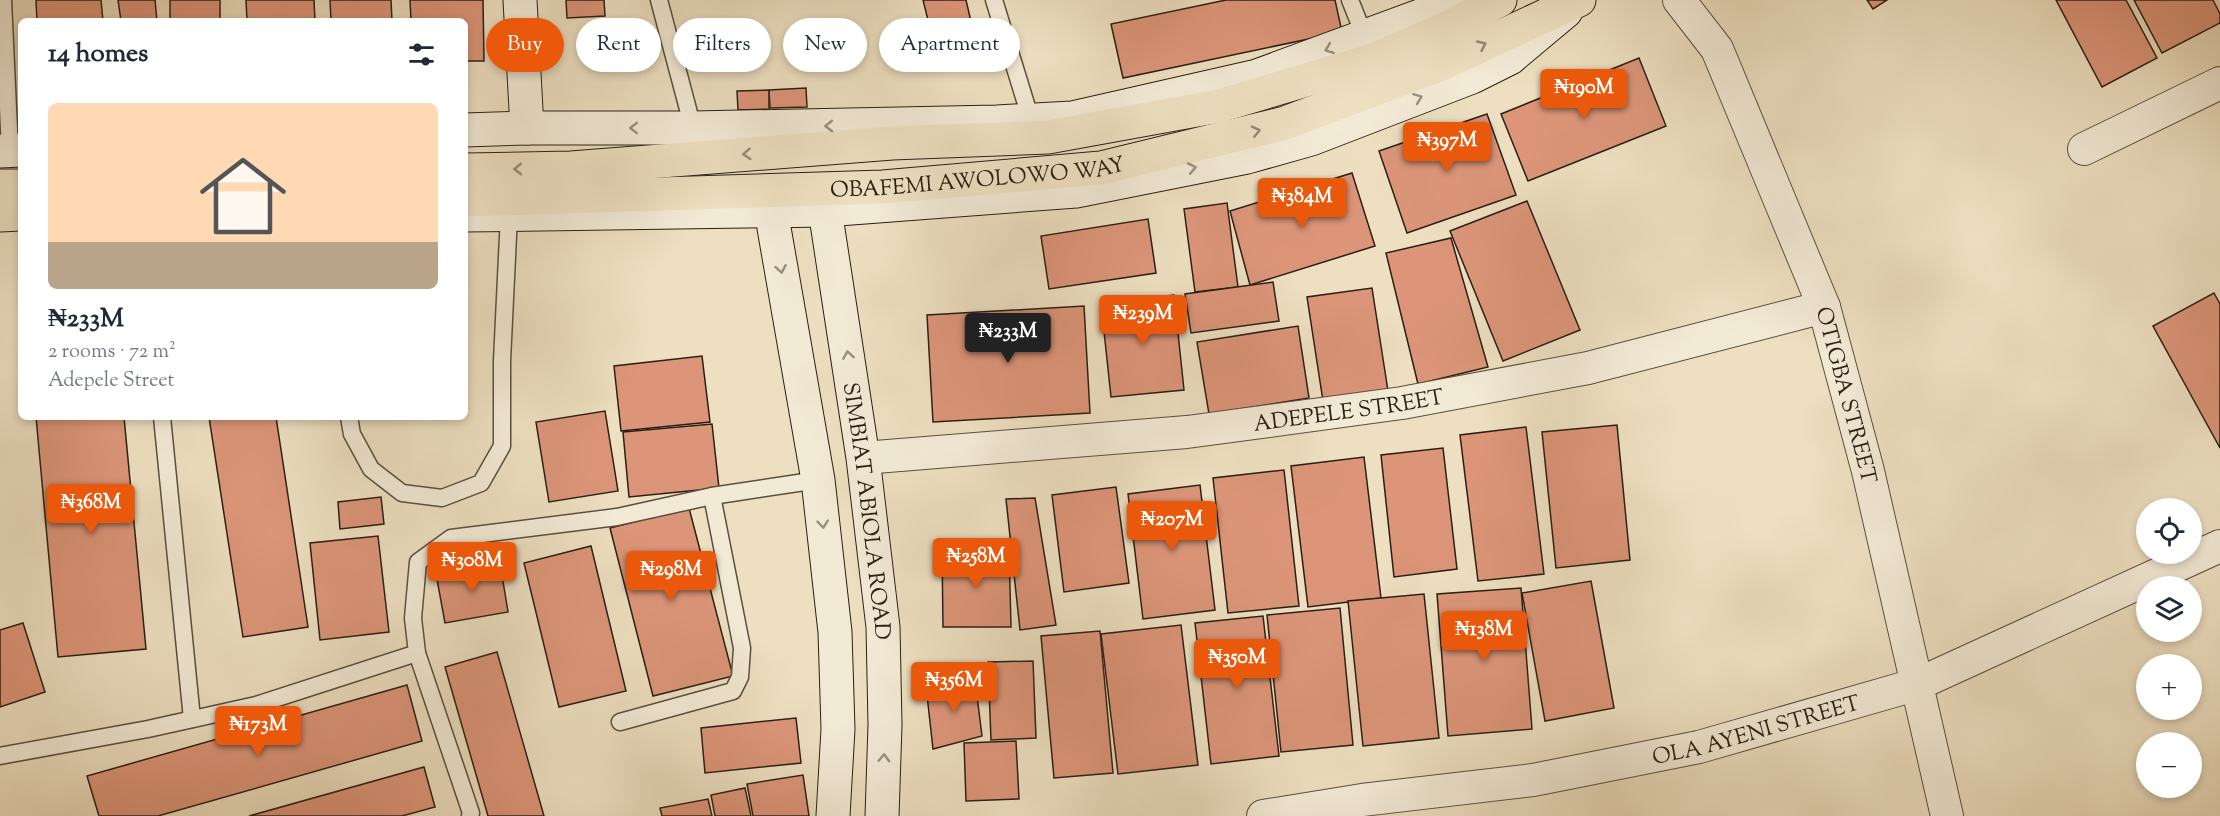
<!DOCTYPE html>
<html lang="en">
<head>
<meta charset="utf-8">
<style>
	:root { --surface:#fff; --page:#f2f2f3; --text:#1f2937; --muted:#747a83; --accent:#ea580c }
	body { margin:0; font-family:"Sorts Mill Goudy",serif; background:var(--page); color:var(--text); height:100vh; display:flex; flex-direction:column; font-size:22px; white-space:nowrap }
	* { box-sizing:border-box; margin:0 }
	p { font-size:20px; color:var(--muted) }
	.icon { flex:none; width:33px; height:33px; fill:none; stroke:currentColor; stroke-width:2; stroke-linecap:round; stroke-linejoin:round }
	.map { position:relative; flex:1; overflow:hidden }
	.panel { position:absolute; left:18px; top:18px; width:450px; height:402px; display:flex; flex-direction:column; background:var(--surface); border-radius:9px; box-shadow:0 3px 9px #0003 }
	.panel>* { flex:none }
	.top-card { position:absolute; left:486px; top:18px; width:570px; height:54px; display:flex; gap:12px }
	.fabs { position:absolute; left:2136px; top:498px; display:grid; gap:12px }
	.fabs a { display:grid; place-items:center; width:66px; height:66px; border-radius:50%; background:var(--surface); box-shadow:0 3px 9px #0003; font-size:30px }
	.price { position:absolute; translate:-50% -51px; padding:0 14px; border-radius:6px; background:var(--accent); color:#fff; font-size:20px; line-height:39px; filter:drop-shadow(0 2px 3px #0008) }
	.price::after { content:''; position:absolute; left:50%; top:36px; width:18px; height:14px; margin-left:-9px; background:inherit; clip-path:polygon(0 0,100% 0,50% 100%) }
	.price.on { background:#222; color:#fff }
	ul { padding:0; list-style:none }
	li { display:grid; align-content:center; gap:12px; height:318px; padding:0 30px }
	li span { display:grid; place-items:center; height:186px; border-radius:9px; color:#555 }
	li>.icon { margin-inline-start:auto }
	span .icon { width:108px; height:108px; fill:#fffc; stroke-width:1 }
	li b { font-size:26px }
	h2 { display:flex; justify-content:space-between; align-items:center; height:72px; padding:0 30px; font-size:26px }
	.pill { padding:0 21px; border-radius:27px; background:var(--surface); box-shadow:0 3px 9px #0003; font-size:21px; line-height:54px }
	.pill.on { background:var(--accent); color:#fff }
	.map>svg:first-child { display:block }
</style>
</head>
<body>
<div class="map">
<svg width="2220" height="816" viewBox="0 0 2220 816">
	<rect width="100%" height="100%" fill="#eddfc0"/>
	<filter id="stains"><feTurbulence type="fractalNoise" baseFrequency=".00333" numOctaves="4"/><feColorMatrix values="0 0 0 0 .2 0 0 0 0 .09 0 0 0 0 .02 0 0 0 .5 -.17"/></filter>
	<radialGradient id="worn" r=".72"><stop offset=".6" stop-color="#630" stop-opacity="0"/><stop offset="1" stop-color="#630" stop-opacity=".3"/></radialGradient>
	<g fill="#dc9579" stroke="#291f14" stroke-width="1.5">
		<polygon points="36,0 101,0 103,21 37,21"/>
		<polygon points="118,0 155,0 157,21 121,21"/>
		<rect x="170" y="0" width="50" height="21"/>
		<polygon points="246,0 314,0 315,21 247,21"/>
		<polygon points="330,0 391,0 392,21 331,21"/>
		<polygon points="410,0 483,0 484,61 465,61 465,21 411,21"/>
		<polygon points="566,0 604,0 605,16 567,18"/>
		<polygon points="923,0 966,0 976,43 936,52"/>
		<polygon points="1226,0 1335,0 1342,32 1123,78 1111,24"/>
		<polygon points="1867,0 1887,0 1873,9"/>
		<polygon points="2056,0 2126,0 2157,58 2102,87"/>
		<polygon points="2134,0 2213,0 2220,14 2220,23 2162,53"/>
		<polygon points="1639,58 1666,126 1528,181 1501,114"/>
		<polygon points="806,88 807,107 770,108 769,90"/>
		<polygon points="769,90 769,109 738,110 737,91"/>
		<polygon points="1487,114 1516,195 1407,233 1379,151"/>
		<polygon points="1352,173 1375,246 1250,285 1230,211"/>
		<polygon points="1527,201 1580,330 1503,361 1450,231"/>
		<polygon points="1227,203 1238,287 1195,292 1184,209"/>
		<polygon points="1148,219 1156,273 1049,289 1041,236"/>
		<polygon points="1451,238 1488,367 1418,384 1386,253"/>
		<polygon points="1273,282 1279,321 1191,333 1185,294"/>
		<polygon points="1372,288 1388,391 1323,401 1307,297"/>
		<polygon points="2214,293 2220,304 2220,448 2153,326"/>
		<polygon points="1174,295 1184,390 1111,397 1101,303"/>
		<polygon points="1084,306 1090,413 933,422 927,315"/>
		<polygon points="1298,326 1309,398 1209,414 1197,342"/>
		<polygon points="702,356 710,422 621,431 614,366"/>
		<polygon points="605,411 618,491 549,502 536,422"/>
		<polygon points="36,417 124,417 146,649 58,657"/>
		<polygon points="209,417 276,417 308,627 243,637"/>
		<polygon points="712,424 719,488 629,497 623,432"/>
		<polygon points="1617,425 1630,560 1556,568 1542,432"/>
		<polygon points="1526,427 1544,574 1478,581 1460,435"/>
		<polygon points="1443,448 1457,569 1394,577 1381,455"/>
		<polygon points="1364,457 1381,598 1308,607 1291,466"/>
		<polygon points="1284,470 1299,606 1228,613 1213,478"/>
		<polygon points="1200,485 1215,610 1143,619 1128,494"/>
		<polygon points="1116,487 1129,583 1064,592 1052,495"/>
		<polygon points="381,497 384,524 340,529 338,502"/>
		<polygon points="1035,498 1056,625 1020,630 1006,499"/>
		<polygon points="689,508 733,676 653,696 610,528"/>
		<polygon points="378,536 389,632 320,640 310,543"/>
		<polygon points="591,546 626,691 559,707 524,563"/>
		<polygon points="942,550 1009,550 1011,627 943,627"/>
		<polygon points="500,563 508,612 445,623 436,574"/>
		<polygon points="1591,581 1614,708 1545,721 1522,593"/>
		<polygon points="1521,588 1532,729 1448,736 1437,594"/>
		<polygon points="1424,594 1439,738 1363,746 1348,601"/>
		<polygon points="1340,608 1353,745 1281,752 1267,615"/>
		<polygon points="1263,616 1279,756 1211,764 1195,623"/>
		<polygon points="23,623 45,692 0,707 0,630"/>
		<polygon points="1181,625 1198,765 1118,774 1101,634"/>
		<polygon points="1100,631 1113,773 1054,778 1041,636"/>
		<polygon points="497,652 544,816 488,816 445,667"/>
		<polygon points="1033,661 1036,738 991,740 988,662"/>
		<polygon points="975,680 982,736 933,749 926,686"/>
		<polygon points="407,685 422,741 158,816 99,816 87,776"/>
		<polygon points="796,718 801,763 705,773 701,728"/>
		<polygon points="1016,741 1019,799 966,801 964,743"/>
		<polygon points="424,767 435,807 402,816 249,816"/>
		<polygon points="803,775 809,816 753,816 747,784"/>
		<polygon points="745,788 751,816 715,816 711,795"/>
		<polygon points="708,799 712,816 662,816 660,808"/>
	</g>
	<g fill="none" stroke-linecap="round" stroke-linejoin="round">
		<defs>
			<g id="lane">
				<polyline points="3,0 10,151"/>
				<polyline points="659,0 693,128"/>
				<polyline points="994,0 1031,120"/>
				<polyline points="1350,0 1364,35"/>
				<polyline points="162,417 192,719"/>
				<polyline points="349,417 352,434 371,469 402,493 442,498 481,483 502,446 502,361 509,215"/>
				<polyline points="417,653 471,813 470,816"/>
				<polyline points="620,722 733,691 740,677 742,648 712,496"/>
				<polyline points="0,756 148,729 256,705 417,653 413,618 418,562 451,538 617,517 712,496 818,480"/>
			</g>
			<g id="street">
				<path id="s1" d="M1679,0L1717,49L1824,307L1868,471L1947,816"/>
				<polyline points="2084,149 2220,83"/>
				<path id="s2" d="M863,458L1187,432L1402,403L1588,368L1824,307"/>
				<path id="s3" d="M1263,816L1362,800L1533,780L1699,747L1918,684L2220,546"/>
			</g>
			<g id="secondary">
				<polyline points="520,0 527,128"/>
				<polyline points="465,130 527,128 693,128 997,122 1072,118 1257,76 1463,0"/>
				<polyline points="0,151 21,150"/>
				<path id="s4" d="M825,210L863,458L883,627L885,725L882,816"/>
				<polyline points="773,212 774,228 818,480 835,632 838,729 833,816"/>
				<polyline points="465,215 825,210 1076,191 1247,157 1311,139 1472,77 1510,58 1566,11"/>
			</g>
			<g id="primary">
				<polyline points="465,170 571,168 892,143 1048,137 1219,106 1373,60 1452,26 1500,0"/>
				<polyline points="0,186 21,186"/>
				<path id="s5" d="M465,200L883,187L1101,168L1285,123L1444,63L1579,0"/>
				<polyline points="0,215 21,214"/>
			</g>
		</defs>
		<use href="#lane" stroke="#5a4f3f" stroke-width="19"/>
		<use href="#street" stroke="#5a4f3f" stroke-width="34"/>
		<use href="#secondary" stroke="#291f14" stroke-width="35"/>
		<use href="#primary" stroke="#291f14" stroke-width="35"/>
		<use href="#lane" stroke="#f3ead6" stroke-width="16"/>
		<use href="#street" stroke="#f3ead6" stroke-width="32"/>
		<use href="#secondary" stroke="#f3ead6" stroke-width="33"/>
		<use href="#primary" stroke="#eddfc0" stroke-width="33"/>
	</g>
	<defs><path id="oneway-chevron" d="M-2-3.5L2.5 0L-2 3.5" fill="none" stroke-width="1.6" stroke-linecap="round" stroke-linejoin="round" transform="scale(1.5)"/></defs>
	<g stroke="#958973">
		<use href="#oneway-chevron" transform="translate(1482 45) rotate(-25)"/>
		<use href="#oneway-chevron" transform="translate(1256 131) rotate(-13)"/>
		<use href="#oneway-chevron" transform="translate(747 154) rotate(176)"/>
		<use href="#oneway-chevron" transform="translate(518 169) rotate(179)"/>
	</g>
	<g stroke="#988f7f">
		<use href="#oneway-chevron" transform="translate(1329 49) rotate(159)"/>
		<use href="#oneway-chevron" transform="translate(1418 98) rotate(-21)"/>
		<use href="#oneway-chevron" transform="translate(829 126) rotate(179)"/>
		<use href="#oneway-chevron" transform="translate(634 128) rotate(-180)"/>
		<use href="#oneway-chevron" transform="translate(1192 168) rotate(-11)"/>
		<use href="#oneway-chevron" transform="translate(781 269) rotate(80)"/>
		<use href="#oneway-chevron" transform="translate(848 355) rotate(-99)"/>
		<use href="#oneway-chevron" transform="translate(823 524) rotate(84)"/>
		<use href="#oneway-chevron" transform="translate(884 758) rotate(-88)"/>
	</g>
	<g text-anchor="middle" stroke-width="6" stroke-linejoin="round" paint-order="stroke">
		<g font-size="22" fill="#291f14" stroke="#f3ead6">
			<text dy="8" stroke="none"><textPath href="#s5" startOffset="513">OBAFEMI AWOLOWO WAY</textPath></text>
			<text dy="8" stroke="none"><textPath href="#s1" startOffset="432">OTIGBA STREET</textPath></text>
			<text dy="8" stroke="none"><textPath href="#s2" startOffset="488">ADEPELE STREET</textPath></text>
			<text dy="8" stroke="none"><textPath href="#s4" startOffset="304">SIMBIAT ABIOLA ROAD</textPath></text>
			<text dy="8" stroke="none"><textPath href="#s3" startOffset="501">OLA AYENI STREET</textPath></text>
		</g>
	</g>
	<rect width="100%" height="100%" filter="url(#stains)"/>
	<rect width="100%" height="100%" fill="url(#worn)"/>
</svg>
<div class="fabs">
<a><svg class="icon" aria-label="locate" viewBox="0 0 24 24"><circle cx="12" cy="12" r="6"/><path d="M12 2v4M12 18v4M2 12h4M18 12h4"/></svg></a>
<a><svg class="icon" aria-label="layers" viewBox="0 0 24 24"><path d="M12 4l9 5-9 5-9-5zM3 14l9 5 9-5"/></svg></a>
<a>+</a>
<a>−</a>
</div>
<b class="price" style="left:1584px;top:120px">₦190M</b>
<b class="price" style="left:1447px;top:173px">₦397M</b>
<b class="price" style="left:1302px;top:229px">₦384M</b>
<b class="price" style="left:1143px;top:346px">₦239M</b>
<b class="price on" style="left:1008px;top:364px">₦233M</b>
<b class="price" style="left:91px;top:535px">₦368M</b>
<b class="price" style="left:1172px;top:552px">₦207M</b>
<b class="price" style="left:976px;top:589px">₦258M</b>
<b class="price" style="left:472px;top:593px">₦308M</b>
<b class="price" style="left:671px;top:602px">₦298M</b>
<b class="price" style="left:1484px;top:662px">₦138M</b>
<b class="price" style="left:1237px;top:690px">₦350M</b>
<b class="price" style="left:954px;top:713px">₦356M</b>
<b class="price" style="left:258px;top:757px">₦173M</b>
<div class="top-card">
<a class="pill on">Buy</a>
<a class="pill">Rent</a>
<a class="pill">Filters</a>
<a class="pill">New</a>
<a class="pill">Apartment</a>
</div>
<section class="panel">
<h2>14 homes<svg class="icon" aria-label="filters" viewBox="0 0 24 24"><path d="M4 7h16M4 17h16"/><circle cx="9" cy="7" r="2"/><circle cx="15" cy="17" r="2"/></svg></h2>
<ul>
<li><span style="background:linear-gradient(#ffd9b3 75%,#b9a48a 0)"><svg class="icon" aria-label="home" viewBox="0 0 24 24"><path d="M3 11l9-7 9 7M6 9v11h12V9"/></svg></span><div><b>₦233M</b><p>2 rooms · 72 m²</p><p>Adepele Street</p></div></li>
</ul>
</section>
</div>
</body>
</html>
